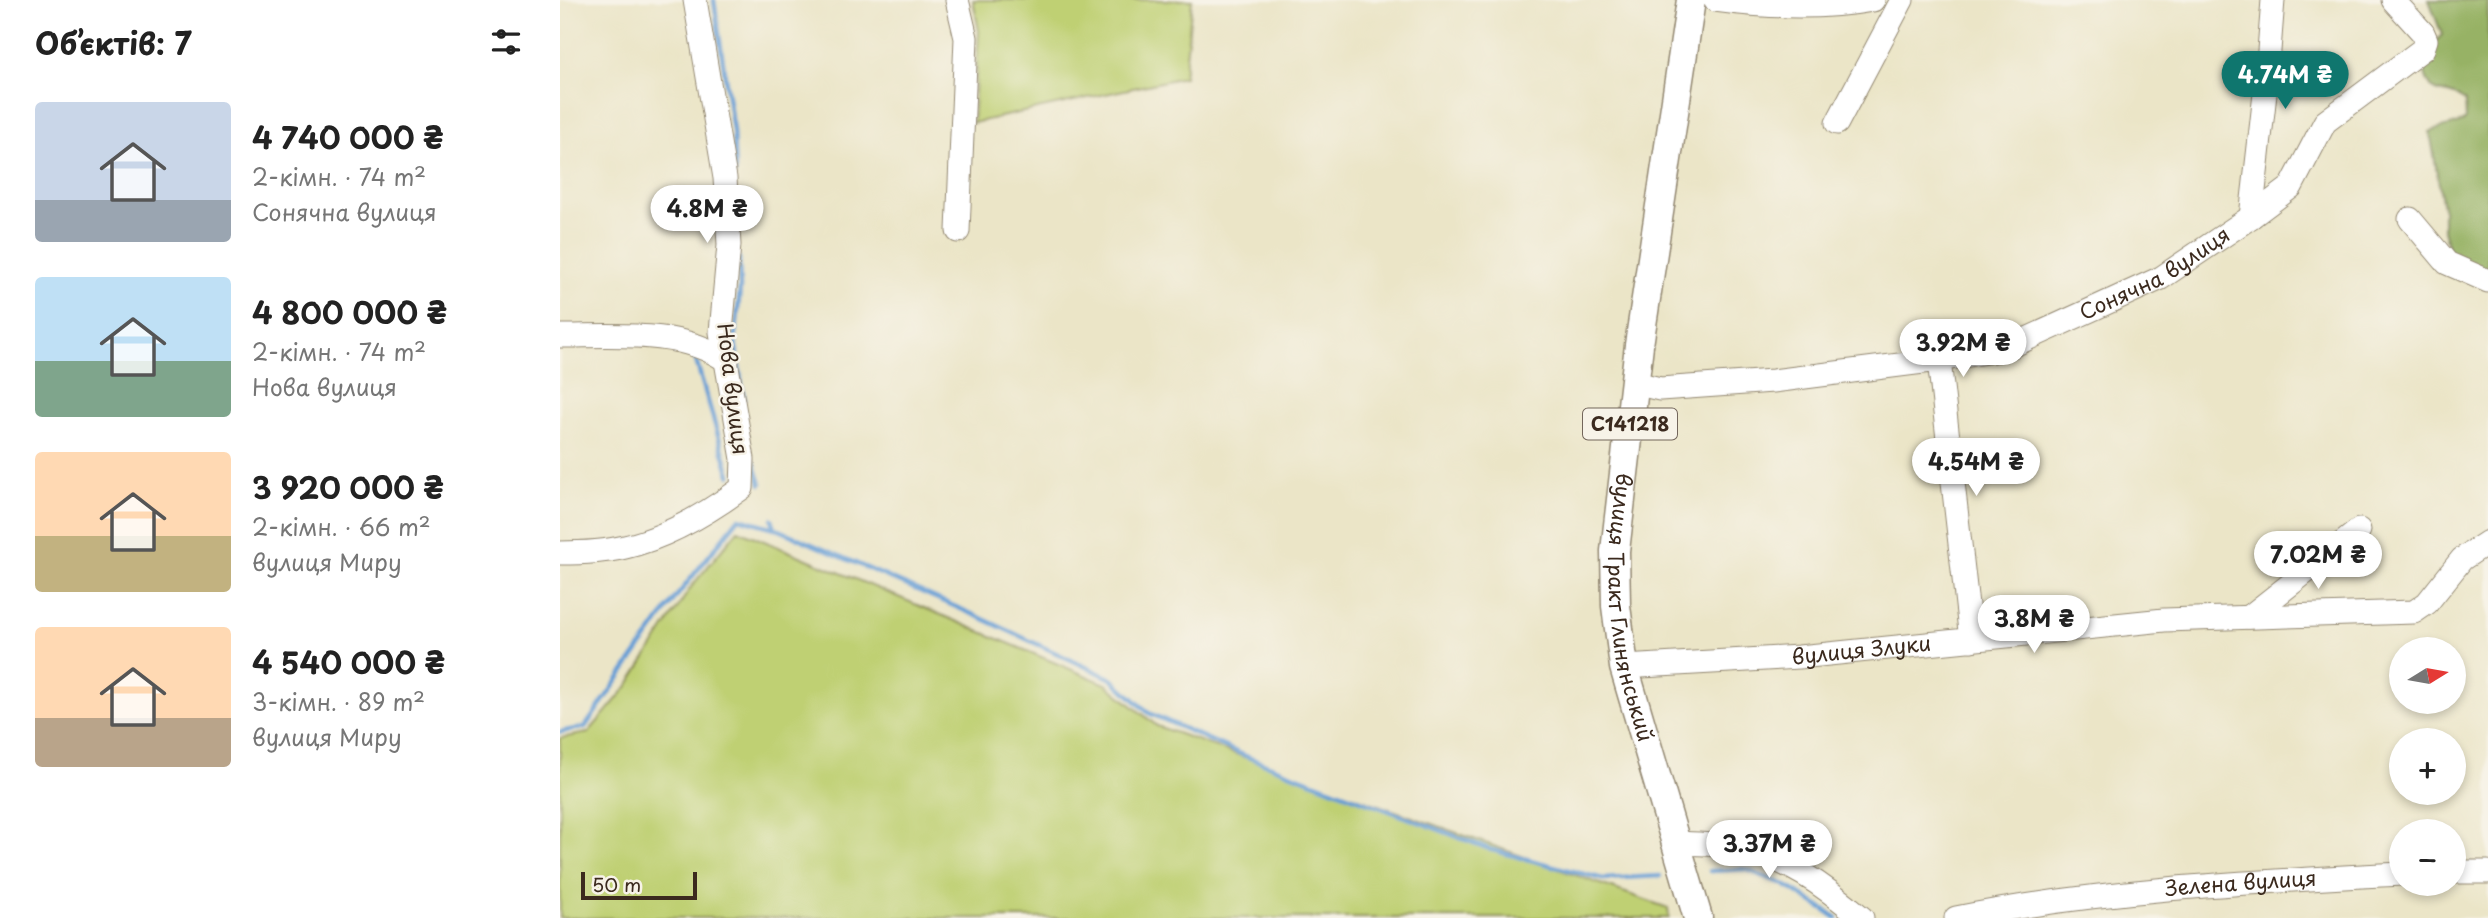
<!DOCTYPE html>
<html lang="uk">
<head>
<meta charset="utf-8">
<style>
	:root { --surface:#fff; --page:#f2f2f2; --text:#222; --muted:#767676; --accent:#0f766e }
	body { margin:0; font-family:"Playpen Sans",sans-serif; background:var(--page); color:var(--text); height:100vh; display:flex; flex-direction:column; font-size:26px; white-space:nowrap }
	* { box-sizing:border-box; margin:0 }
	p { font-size:23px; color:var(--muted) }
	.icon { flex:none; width:38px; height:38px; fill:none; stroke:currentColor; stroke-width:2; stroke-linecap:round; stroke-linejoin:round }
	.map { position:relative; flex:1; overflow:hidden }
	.sheet { display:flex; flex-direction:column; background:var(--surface); width:560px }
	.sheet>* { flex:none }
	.needle { width:46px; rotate:79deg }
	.tools { position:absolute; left:1829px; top:637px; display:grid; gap:14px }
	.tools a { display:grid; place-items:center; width:77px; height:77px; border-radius:50%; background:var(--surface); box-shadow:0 4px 10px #0003; font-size:35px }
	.scale { position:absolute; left:21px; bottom:18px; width:116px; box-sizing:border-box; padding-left:7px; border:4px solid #3b2a1e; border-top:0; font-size:19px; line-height:24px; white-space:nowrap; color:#3b2a1e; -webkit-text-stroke:5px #f7f3e8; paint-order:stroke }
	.price { position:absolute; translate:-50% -60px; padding:0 16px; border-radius:24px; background:#fff; color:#222; font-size:23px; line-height:46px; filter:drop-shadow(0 2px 4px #0008) }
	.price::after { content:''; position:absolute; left:50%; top:42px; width:21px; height:16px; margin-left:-10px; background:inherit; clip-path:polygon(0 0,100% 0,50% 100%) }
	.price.on { background:var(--accent); color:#fff }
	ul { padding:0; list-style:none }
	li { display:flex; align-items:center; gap:21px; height:175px; padding:0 35px }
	li span { display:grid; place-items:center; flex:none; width:196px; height:140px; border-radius:7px; color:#555 }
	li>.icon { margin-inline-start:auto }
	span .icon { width:84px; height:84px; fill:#fffc; stroke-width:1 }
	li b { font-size:30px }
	h2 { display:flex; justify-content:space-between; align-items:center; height:84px; padding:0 35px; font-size:30px }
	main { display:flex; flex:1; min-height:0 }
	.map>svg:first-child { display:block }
</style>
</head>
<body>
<main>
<section class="sheet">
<h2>Об’єктів: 7<svg class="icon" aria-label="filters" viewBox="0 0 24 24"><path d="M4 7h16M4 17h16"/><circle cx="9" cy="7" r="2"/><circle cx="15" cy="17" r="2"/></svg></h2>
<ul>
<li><span style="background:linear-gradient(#c9d6e8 70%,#9aa5b1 0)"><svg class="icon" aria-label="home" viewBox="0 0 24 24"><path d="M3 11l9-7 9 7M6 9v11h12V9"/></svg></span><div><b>4 740 000 ₴</b><p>2-кімн. · 74 m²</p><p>Сонячна вулиця</p></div></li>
<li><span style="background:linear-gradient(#bfe0f5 60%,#7fa58c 0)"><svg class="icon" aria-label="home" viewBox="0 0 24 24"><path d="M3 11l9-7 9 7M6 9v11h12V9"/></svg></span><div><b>4 800 000 ₴</b><p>2-кімн. · 74 m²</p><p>Нова вулиця</p></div></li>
<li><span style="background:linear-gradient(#ffd9b3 60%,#c2b280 0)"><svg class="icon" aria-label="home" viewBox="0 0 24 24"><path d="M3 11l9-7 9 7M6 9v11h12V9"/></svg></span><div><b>3 920 000 ₴</b><p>2-кімн. · 66 m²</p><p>вулиця Миру</p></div></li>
<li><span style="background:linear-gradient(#ffd9b3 65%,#b9a48a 0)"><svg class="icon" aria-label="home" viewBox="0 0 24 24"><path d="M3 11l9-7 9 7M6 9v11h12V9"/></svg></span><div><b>4 540 000 ₴</b><p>3-кімн. · 89 m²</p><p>вулиця Миру</p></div></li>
</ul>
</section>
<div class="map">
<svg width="1928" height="918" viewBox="0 0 1928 918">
	<rect width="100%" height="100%" fill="#f7f3e8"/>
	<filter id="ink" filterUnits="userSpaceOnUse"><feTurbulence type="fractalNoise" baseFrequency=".0143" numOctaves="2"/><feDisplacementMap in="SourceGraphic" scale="14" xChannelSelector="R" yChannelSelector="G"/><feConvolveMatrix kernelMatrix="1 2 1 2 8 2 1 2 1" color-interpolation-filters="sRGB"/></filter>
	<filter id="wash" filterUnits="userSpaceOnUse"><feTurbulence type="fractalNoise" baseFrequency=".00686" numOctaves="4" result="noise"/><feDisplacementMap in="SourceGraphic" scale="28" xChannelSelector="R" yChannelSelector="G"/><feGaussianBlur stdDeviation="1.57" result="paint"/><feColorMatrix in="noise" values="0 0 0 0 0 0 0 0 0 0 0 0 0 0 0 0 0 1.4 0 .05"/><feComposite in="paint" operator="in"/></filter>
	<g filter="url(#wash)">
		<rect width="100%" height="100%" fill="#ebe5c7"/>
		<g fill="#bfd073" stroke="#7d7d48" stroke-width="2">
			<polygon points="413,0 632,0 624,77 413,123 419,31"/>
			<polygon points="178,530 546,684 597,726 1108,908 1109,918 0,918 0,738 28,733 68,686 131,587"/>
		</g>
		<path fill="#97b265" stroke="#696e42" stroke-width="2" d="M1869,0H1928V278L1891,258L1883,230V207L1870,132C1882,126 1894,127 1906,120L1905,101C1878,81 1872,107 1862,61L1870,46L1882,35Z"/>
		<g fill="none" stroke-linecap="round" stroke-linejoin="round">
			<g stroke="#679fd5" stroke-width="4.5">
				<polyline points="154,0 173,131 175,173"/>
				<polyline points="179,258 180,288 175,342 184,399"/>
				<polyline points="134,354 170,475"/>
				<polyline points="193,460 201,484"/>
				<polyline points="212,519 215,528 419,617 552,679 589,713 690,758 932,850 1043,879 1100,876"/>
				<polyline points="0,732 25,727 116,597 179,518 215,528"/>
				<polyline points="1150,871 1185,869 1225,885 1277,918"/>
			</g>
		</g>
	</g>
	<g filter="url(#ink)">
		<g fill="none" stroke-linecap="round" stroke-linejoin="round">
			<defs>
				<g id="minor">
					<polyline points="397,0 406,38 398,231"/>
					<path d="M1155,0C1206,7 1262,9 1313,0"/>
					<polyline points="1277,123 1342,0"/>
					<polyline points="1691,217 1707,76 1713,0"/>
					<polyline points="1850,219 1887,263 1928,281"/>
					<path d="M0,336C52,336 123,329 167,361"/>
					<polyline points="1379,360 1411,640"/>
					<path id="s1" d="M1075,383L1100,389L1213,381L1379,360L1445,349L1601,278L1691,217L1731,187L1765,122L1863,49L1866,40L1863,33L1833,0"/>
					<path d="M0,553C22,553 44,552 65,547C105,538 149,512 182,488L183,459L161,332L169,245L165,178L135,0"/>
					<polyline points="1689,617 1799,530"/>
					<path id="s2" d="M1064,667L1239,657L1604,620L1854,612L1867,603L1902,559L1928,542"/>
					<path d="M1116,843C1136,844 1157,844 1176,847C1225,857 1265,886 1302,918"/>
					<polyline points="1894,872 1928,872"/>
					<path id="s3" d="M1396,918C1542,889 1692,882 1841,874"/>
				</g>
				<g id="major">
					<path id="s4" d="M1131,0L1079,345L1055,551L1056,606L1064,667L1138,918"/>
				</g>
			</defs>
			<use href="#minor" stroke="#938872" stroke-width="25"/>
			<use href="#major" stroke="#938872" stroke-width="31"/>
			<use href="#minor" stroke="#fff" stroke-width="23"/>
			<use href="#major" stroke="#fff" stroke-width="28"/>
		</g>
	</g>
	<g text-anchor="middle" stroke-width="5" stroke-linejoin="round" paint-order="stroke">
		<rect fill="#f7f3e8" stroke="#73665b" stroke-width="2" x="1023" y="408.5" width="94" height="31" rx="5"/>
		<g font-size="19" font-weight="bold" fill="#3b2a1e">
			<text x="1070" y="431">С141218</text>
		</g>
		<g font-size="21" fill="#3b2a1e" stroke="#f7f3e8">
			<text dy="7" stroke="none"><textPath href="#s1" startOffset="541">Сонячна вулиця</textPath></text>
			<text transform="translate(172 389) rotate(83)" y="7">Нова вулиця</text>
			<text dy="7" stroke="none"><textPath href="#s4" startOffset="614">вулиця Тракт Глинянський</textPath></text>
			<text dy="7" stroke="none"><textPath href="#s2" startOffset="238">вулиця Злуки</textPath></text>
			<text dy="7" stroke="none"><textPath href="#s3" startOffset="287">Зелена вулиця</textPath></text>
		</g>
	</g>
</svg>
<div class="tools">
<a><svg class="needle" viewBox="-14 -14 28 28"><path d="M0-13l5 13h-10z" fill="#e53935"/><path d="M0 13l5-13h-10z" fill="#767676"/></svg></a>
<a>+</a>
<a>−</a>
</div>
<div class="scale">50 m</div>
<b class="price on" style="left:1725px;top:111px">4.74M ₴</b>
<b class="price" style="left:147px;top:245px">4.8M ₴</b>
<b class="price" style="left:1403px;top:379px">3.92M ₴</b>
<b class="price" style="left:1416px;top:498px">4.54M ₴</b>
<b class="price" style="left:1758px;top:591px">7.02M ₴</b>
<b class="price" style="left:1474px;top:655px">3.8M ₴</b>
<b class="price" style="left:1209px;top:880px">3.37M ₴</b>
</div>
</main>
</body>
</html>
